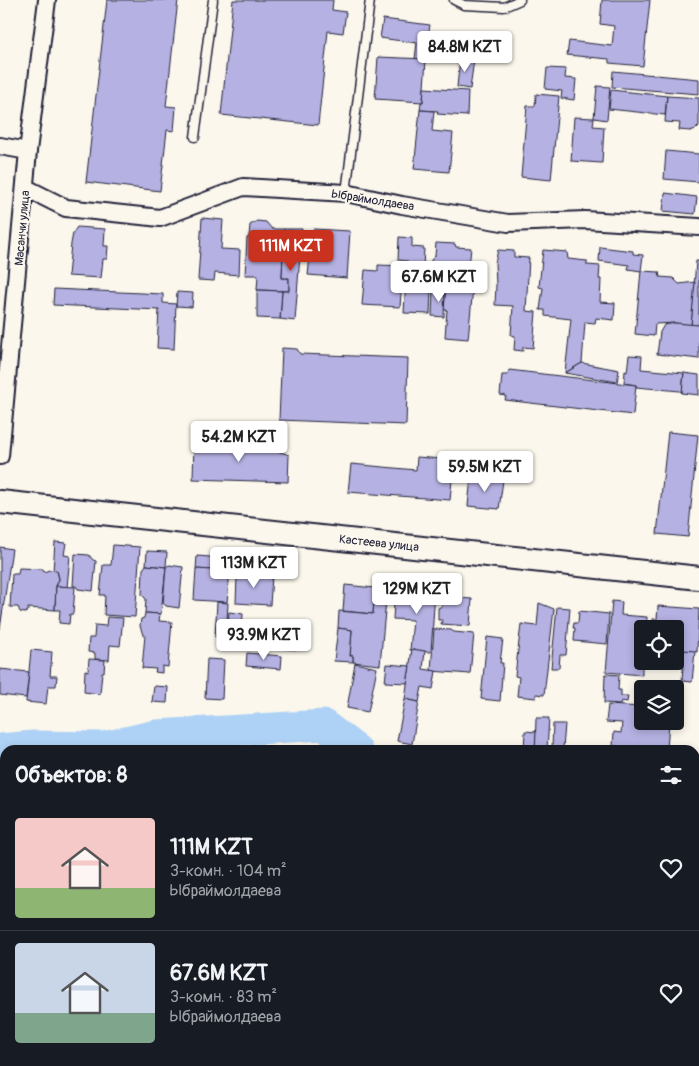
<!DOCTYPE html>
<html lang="ru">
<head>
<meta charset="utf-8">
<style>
	:root { --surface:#171b24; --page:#242831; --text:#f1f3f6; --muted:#9ea1a6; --line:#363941; --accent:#c8321e }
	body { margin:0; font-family:Pangolin,sans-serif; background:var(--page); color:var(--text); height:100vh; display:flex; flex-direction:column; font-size:19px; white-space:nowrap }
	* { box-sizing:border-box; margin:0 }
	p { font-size:16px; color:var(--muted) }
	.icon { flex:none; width:28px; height:28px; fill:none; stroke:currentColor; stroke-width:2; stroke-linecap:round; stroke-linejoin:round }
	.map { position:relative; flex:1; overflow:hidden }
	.drawer { position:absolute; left:0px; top:745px; width:700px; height:321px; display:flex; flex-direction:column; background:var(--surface); border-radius:15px 15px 0 0; box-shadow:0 2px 8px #0003 }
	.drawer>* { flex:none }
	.controls { position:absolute; left:634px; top:620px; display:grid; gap:10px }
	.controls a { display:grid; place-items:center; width:50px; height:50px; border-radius:5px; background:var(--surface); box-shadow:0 2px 8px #0003; font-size:25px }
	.price { position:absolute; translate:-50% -42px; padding:0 11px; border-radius:5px; background:#fff; color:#222; font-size:16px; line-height:32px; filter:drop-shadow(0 1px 2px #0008) }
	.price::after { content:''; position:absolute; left:50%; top:30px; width:15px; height:11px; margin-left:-8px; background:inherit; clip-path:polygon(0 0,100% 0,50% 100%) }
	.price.active { background:var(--accent); color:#fff }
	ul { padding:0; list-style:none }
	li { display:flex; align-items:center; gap:15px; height:125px; padding:0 15px }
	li+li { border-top:1px solid var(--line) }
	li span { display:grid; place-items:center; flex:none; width:140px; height:100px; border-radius:5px; color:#555 }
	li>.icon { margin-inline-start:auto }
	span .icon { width:60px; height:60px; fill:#fffc; stroke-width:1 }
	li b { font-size:21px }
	h2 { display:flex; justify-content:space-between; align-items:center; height:60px; padding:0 15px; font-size:21px }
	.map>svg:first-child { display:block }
</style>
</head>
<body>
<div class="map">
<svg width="699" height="1066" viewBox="0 0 699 1066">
	<rect width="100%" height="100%" fill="#fbf7ec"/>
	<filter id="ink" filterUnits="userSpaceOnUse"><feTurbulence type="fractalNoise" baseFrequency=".02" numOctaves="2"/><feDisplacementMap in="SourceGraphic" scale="10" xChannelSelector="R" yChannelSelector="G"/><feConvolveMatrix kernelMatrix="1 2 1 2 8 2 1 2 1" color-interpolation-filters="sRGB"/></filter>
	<g filter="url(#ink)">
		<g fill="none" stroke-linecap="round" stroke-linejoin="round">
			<g stroke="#aed2f6" stroke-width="31">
				<polyline points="0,749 33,746 103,747 156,735 324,725 357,750"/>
				<polyline points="633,1061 634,1066"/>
			</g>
		</g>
		<g fill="#b5b1e2" stroke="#22223b">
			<polygon points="107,0 178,0 166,106 176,107 174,131 167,130 160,191 86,182"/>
			<polygon points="233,0 333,0 332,10 346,12 343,33 328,31 318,125 221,115"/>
			<polygon points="602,0 650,0 643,66 609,63 609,59 567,55 569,41 612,46 614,26 600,24"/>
			<polygon points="383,19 430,25 427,42 431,43 429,60 415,59 417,43 380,38"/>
			<polygon points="378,57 426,59 423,102 375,99"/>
			<polygon points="460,58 474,59 470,89 457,87"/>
			<polygon points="547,68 566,69 565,78 576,79 574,100 561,98 562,91 545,89"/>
			<polygon points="613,71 699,79 699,94 612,87"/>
			<polygon points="597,86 610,87 607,120 594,118"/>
			<polygon points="424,88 468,91 467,116 437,114 438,111 420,110 421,102 423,102"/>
			<polygon points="611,90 667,96 665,115 609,109"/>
			<polygon points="536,94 559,96 551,180 521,177 527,106 535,106"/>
			<polygon points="667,96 699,98 699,126 696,129 690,131 679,130 680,123 665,122"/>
			<polygon points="420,110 434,111 432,131 453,133 449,172 414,169"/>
			<polygon points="574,117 594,118 593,126 604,127 602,163 571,161"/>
			<polygon points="666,151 699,154 699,182 664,179"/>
			<polygon points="665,193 697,197 695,214 663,211"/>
			<polygon points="202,218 223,220 221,249 240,250 239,275 215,273 214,281 198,280"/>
			<polygon points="257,221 266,222 272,229 284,229 282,278 289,278 289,291 257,290 258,275 245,275 247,238 249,237 250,225"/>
			<polygon points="77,227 105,229 104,246 108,246 107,259 103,259 101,278 68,276 71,244 73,233"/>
			<polygon points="284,229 302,229 295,321 280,319 282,291 289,291 289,278 282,278"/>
			<polygon points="313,229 350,231 347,278 308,275"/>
			<polygon points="399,237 412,238 412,247 424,248 422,288 431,288 430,314 404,313 407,261 398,260"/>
			<polygon points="436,243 455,244 456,247 471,248 467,286 473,287 468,339 445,337 447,310 444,310 446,282 433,280 434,268 431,266 431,260 435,256"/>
			<polygon points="600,247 633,251 633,254 643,255 641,271 628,269 629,265 599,261"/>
			<polygon points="498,250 514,251 514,257 529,258 526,311 536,312 533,348 523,347 523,351 514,350 515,336 511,335 513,306 495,305 496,285 495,263"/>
			<polygon points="543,250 567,252 568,259 587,261 587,265 600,266 599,279 601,279 600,302 615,303 614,320 596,318 595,323 585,322 582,363 565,373 571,319 545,316 545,310 540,310 543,288 539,287"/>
			<polygon points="696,261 699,261 699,325 691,325"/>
			<polygon points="378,265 403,266 400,307 362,305 365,270 378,271"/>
			<polygon points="641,271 659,272 660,277 673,278 679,284 695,282 691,325 675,323 655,324 654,336 635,334"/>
			<polygon points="54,289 163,294 163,303 176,304 174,349 157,348 159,310 53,305"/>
			<polygon points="433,289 445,289 444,317 432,316"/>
			<polygon points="257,290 282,291 280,319 257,318"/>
			<polygon points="177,292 193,293 192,307 176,306"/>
			<polygon points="675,323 699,325 699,359 657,354 660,332 664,325"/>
			<polygon points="282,348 297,349 300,354 408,358 406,425 279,420"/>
			<polygon points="629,355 642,356 641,369 684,373 682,393 680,391 636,387 636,385 624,383 625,371 627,372"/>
			<polygon points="582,363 619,370 617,382 565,373"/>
			<polygon points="509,370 636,385 633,415 505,400 506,396 500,395 502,375 508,375"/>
			<polygon points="684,373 699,375 699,395 682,393"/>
			<polygon points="668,432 698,435 688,537 657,534"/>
			<polygon points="194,442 241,443 259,450 275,450 289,455 288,482 193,479"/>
			<polygon points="417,457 454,460 450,500 348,492 351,464 416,470"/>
			<polygon points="471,477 503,480 499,509 468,506"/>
			<polygon points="55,542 66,543 64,555 70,556 67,587 56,586 59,579 57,571 53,571"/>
			<polygon points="113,545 140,547 135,617 104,615 105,595 100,595 103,565 111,565"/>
			<polygon points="0,547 12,549 0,629"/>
			<polygon points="147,551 167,552 166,567 146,565"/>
			<polygon points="75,554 89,555 93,560 96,561 93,591 78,589 76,586 73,586"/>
			<polygon points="197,556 236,559 235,572 196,569"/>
			<polygon points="146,565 166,567 161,614 145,613 146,599 142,595 143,569"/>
			<polygon points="169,565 183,567 179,608 166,606 163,603 166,567"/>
			<polygon points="19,568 43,569 44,572 49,570 57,571 59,579 56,586 55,610 28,608 28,611 25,613 20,612 18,607 10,607 12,574 18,574"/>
			<polygon points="196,569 230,571 227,602 194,600"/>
			<polygon points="244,569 256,569 255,576 272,576 270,605 236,603 237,577 243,578"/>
			<polygon points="345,585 375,588 373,614 343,611"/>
			<polygon points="56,586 75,587 73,614 70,614 69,624 59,623 60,610 55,610"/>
			<polygon points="375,588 387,589 380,665 353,662 353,656 350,656 352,630 338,628 339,611 373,614"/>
			<polygon points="395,588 435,591 431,652 410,650 413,620 393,619"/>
			<polygon points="442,597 472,599 470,626 441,624 442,620 438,620 438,608 442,606"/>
			<polygon points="612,601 622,602 621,615 647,617 646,629 642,629 642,675 606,672"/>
			<polygon points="217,602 228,603 226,638 215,637"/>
			<polygon points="539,603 554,609 544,695 536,694 536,698 517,696 519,677 515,676 521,624 537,626"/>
			<polygon points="658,606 699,609 697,652 680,650 679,660 675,660 675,629 652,629 653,619 657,619"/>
			<polygon points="557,607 570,608 566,655 560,655 559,668 551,668"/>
			<polygon points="579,611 609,614 607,644 574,641 575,628 573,628 574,623 578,623"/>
			<polygon points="229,612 243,614 241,641 227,640"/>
			<polygon points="145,613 160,614 159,621 172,622 168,667 162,666 162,673 155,672 156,669 142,668 145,635 143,635 140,626 141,619 144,618"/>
			<polygon points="107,617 123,618 120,646 110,645 109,660 95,659 95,653 88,652 89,638 94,638 95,625 106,626"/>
			<polygon points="277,625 301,627 300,650 275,648"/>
			<polygon points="338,628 352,630 350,656 353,656 353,662 334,661"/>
			<polygon points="434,629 451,630 454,632 474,634 470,674 431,671"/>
			<polygon points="487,637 503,639 500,663 503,663 500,701 481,699"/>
			<polygon points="412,649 425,651 423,669 436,671 433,689 422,687 419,702 405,699"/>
			<polygon points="31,650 52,652 50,676 57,676 56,686 48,686 46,704 26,702"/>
			<polygon points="684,650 695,651 692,682 682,681"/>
			<polygon points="247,653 282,656 281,669 246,666"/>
			<polygon points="89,659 105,660 104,672 102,672 100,694 84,692 85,670 88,671"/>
			<polygon points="207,659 224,660 222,699 205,698"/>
			<polygon points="355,663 377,668 368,712 347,708"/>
			<polygon points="387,664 410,666 407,683 385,682"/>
			<polygon points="0,669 29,672 26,698 0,695"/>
			<polygon points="605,674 619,675 618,690 621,690 621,696 628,696 627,702 621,701 620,704 604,703"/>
			<polygon points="154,686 168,687 167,703 152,702"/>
			<polygon points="675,691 683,692 682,700 675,699"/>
			<polygon points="405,699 419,702 412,744 397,741"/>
			<polygon points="608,705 642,707 642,721 669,721 667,750 613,746 614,732 621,733 622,723 606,722"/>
			<polygon points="536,718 549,718 547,750 535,750"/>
			<polygon points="553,724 565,724 563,749 552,748"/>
			<polygon points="525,731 536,732 535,750 524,750"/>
			<polygon points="626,748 662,750 626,750"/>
			<rect x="554" y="749" width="49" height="1"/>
			<polygon points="0,761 5,761 5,771 2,770 1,777"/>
			<polygon points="0,781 4,781 2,804 0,804"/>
			<polygon points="2,802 5,802 5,828 0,827 0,804 2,804"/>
			<polygon points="0,827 5,828 5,863 0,862"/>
			<polygon points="0,941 5,941 5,1000 0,999"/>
			<polygon points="695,1017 699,1017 699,1036 695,1035"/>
			<polygon points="0,1031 5,1032 5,1047 0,1046"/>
			<polygon points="0,1046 5,1047 5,1061 8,1062 0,1061"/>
			<polygon points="8,1061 35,1061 34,1065"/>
			<rect x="126" y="1061" width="16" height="5"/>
			<polygon points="180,1061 202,1061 201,1066 180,1063"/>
			<polygon points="204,1061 254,1061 254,1066 203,1066"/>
			<polygon points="331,1061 374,1061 374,1066 329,1066 328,1064"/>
			<rect x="425" y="1061" width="38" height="5"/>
			<polygon points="513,1061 540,1061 539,1066 512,1066"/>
			<polygon points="545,1061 586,1061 585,1066 544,1066"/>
		</g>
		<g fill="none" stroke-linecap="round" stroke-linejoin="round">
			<defs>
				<g id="lane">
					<polyline points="454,0 464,5 504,7 520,0"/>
					<polyline points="195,137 213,0"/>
					<polyline points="346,193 370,0"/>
				</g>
				<g id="street">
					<polyline points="0,146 28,151"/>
					<polyline points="26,188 66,208 160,218 243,187 346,193 402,205 508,223 585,220 699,227"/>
					<polyline points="0,456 28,151 47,0"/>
					<polyline points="695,865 699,833"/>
					<polyline points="0,905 5,906"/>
					<polyline points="695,983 699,983"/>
					<polyline points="295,1066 296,1061"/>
				</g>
				<polyline id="secondary" points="0,502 699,578"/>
			</defs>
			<use href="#lane" stroke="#22223b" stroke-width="11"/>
			<use href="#street" stroke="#22223b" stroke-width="20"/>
			<use href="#secondary" stroke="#22223b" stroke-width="26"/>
			<use href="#lane" stroke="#fbf7ec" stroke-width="8"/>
			<use href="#street" stroke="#fbf7ec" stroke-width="16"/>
			<use href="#secondary" stroke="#fbf7ec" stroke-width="22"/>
		</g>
	</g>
	<g text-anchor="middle" stroke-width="4.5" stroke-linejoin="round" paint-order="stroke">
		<g font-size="12" fill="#22223b" stroke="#fbf7ec">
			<text transform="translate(373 200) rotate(9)" y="4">Ыбраймолдаева</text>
			<text transform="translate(22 228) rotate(-85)" y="4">Масанчи улица</text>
			<text transform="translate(379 543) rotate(6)" y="4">Кастеева улица</text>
		</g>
	</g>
</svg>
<div class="controls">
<a><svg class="icon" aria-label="locate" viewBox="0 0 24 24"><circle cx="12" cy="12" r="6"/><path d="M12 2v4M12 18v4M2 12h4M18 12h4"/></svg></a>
<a><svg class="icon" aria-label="layers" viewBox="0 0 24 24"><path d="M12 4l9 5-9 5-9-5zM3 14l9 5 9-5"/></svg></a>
</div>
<b class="price" style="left:465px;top:73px">84.8M KZT</b>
<b class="price active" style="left:291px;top:272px">111M KZT</b>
<b class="price" style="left:439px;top:303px">67.6M KZT</b>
<b class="price" style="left:239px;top:463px">54.2M KZT</b>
<b class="price" style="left:485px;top:493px">59.5M KZT</b>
<b class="price" style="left:254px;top:589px">113M KZT</b>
<b class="price" style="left:417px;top:615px">129M KZT</b>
<b class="price" style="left:264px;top:661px">93.9M KZT</b>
<section class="drawer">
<h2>Объектов: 8<svg class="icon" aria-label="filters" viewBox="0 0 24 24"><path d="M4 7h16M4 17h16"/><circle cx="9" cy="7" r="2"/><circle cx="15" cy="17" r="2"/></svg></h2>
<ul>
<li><span style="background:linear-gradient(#f6c9c9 70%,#8fb573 0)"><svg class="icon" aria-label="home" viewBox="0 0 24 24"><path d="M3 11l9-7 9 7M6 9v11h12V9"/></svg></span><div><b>111M KZT</b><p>3-комн. · 104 m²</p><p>Ыбраймолдаева</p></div><svg class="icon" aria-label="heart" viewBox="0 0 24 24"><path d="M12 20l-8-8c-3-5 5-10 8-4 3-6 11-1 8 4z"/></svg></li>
<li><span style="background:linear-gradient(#c9d6e8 70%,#7fa58c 0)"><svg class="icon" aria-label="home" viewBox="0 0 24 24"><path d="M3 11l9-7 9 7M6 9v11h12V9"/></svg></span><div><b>67.6M KZT</b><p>3-комн. · 83 m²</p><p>Ыбраймолдаева</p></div><svg class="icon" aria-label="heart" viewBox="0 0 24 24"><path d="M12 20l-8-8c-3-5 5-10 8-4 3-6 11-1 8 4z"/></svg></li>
</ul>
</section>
</div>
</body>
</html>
